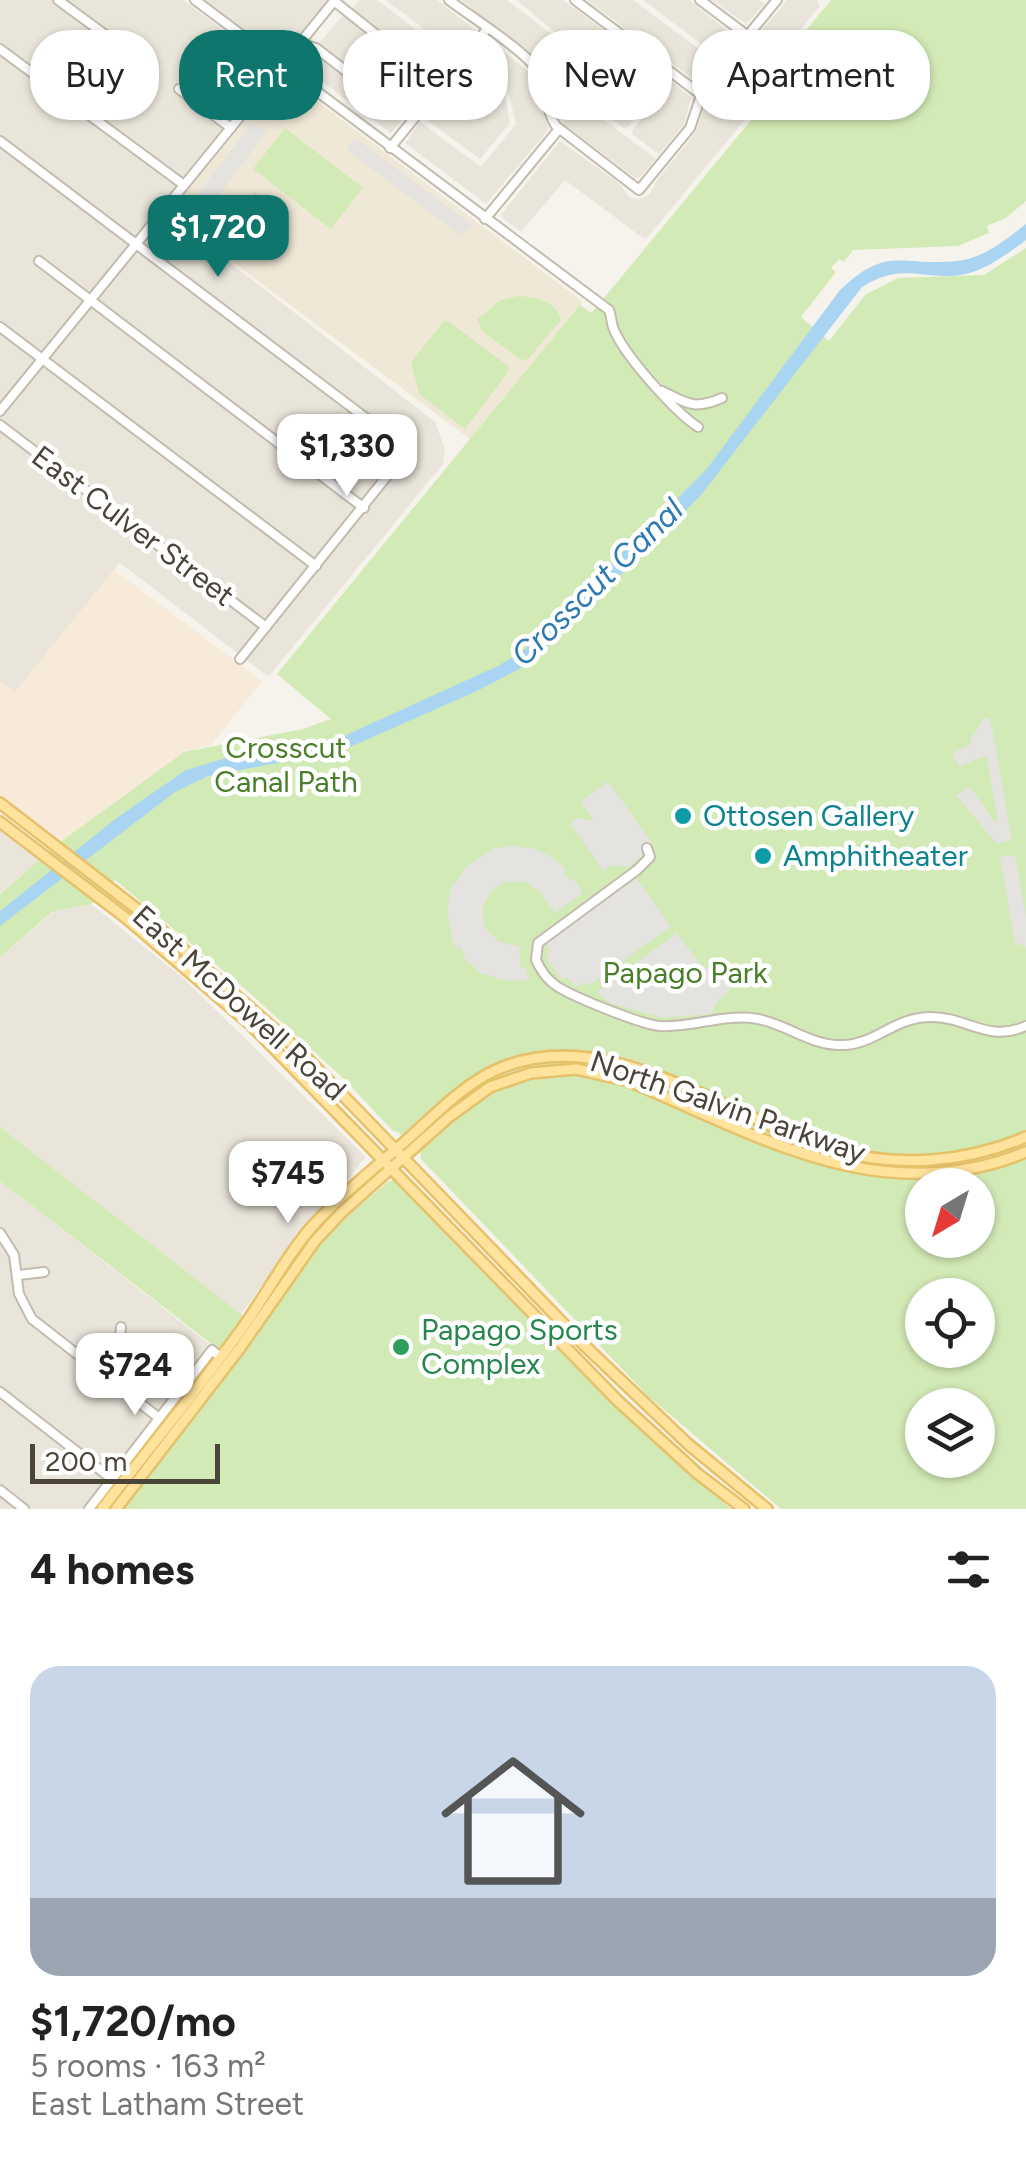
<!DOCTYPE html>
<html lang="en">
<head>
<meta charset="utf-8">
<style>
	:root { --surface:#fff; --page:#f2f2f2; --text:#222; --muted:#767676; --line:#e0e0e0; --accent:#0f766e }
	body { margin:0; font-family:Figtree,sans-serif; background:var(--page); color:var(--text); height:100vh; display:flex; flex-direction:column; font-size:38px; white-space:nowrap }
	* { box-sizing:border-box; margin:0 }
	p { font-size:32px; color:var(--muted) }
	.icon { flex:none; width:55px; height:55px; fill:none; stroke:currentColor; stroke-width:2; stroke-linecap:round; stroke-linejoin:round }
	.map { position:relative; height:1509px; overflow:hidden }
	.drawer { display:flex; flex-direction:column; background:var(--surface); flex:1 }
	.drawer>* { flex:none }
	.hud { position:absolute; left:30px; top:30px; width:968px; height:90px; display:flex; gap:20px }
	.needle { width:65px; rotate:218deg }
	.buttons { position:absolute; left:905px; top:1168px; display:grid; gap:20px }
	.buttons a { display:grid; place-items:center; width:90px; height:90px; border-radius:50%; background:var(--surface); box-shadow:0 2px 8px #0004; font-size:50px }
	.scale { position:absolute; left:30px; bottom:25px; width:190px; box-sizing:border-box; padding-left:10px; border:5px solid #4b4439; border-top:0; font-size:28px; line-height:35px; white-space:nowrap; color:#4b4439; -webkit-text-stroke:8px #fff; paint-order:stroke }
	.price { position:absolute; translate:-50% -85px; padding:0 22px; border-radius:20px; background:#fff; color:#222; font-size:32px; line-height:65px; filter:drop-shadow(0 2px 5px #0008) }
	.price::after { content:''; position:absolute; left:50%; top:60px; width:30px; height:22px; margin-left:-15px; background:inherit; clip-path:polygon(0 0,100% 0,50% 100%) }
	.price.current { background:var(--accent); color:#fff }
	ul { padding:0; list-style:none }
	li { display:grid; align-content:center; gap:20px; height:530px; padding:0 30px }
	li+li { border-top:2px solid var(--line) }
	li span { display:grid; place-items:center; height:310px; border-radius:30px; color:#555 }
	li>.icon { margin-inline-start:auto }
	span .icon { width:180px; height:180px; fill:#fffc; stroke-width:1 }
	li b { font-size:42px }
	h2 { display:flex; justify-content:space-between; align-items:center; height:120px; padding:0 30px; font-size:42px }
	.pill { padding:0 35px; border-radius:40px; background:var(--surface); box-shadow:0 2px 8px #0004; font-size:35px; line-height:90px }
	.pill.current { background:var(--accent); color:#fff }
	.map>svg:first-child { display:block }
</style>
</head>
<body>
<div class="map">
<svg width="1026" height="1509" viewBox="0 0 1026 1509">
	<rect width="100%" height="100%" fill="#f6f3ec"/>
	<g fill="#eae5da">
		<polygon points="0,0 183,0 272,67 160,208 435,422 445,449 443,464 270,675 266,675 120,563 15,692 0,681"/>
		<polygon points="203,0 329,0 281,60"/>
		<polygon points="359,0 377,0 423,35 424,41 411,56 398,56 396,47 351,10"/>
		<polygon points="386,0 437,0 475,30 391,133 369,117 434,36"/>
		<polygon points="461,0 507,0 554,36 575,66 584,105 656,159 640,177 635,178 565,125 555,110 550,78 541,62"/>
		<polygon points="517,0 563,0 626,47 626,52 615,57 611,66 613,75 619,79 633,77 640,59 665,77 628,127 624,128 588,101 583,71 568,43"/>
		<polygon points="587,0 633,0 716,62 697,82"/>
		<polygon points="643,0 689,0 736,38 720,58"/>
		<polygon points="712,0 759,0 765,4 746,24"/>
		<polygon points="787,0 817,0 820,6 739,104 748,116 647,238 643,238 565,180 521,232 500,216 560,141 620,184 629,197 640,199 650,194 657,180 696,132 708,95"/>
		<polygon points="344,14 388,49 366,80 318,45"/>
		<polygon points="490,40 531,74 549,129 486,204 405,143 420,122 481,167 516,124 507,86 471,60"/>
		<polygon points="316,52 364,89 375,87 377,98 364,113 304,68"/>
		<polygon points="468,64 504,91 510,123 480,159 424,118 441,98 452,106 461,118 468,120 477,115 480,105 477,99 461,94 452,85"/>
		<polygon points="670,80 691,98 684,124 659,154 633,135 632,131"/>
		<polygon points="0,828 41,859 0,893"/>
		<polygon points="91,904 184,979 366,1157 282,1257 241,1314 0,1127 0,957 53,912"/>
		<polygon points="0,1181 212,1346 84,1509 0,1509"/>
	</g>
	<polygon fill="#f7ead8" points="114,570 262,681 211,745 184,752 59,843 0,797 0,681 15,692"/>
	<polygon fill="#efe8d6" points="285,77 583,302 470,439 168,214 277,83"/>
	<g fill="#d2eab5" fill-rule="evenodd">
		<path d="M831,0H1026V201L1006,218L987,226L989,233L958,246L853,250L844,262L839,259L831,268L836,272L801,317L829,341L865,295L898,278L984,275L1026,248V1509H781L648,1396L421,1159L420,1151L398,1132L393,1131L345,1080L251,994L115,880L91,904L52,912L0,957V894L59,843L184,752L303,729L331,719L277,674L580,305L591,313L594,310L757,113L746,103ZM922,1185H978V1240H922ZM922,1295H978V1350H922ZM922,1405H978V1460H922Z"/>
		<polygon points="285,128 363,188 331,229 253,169"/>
		<polygon points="255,192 279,210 266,228 242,210"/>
		<path d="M518,296C535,297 556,300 561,320L528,359L521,360L482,331L477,319L501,300Z"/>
		<polygon points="444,321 448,321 508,366 508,372 465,429 419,394 411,362"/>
		<polygon points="0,1127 241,1314 258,1331 312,1250 336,1225 388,1182 396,1179 613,1405 731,1509 121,1509 235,1362 0,1181"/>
	</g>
	<g fill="#e5e3e0">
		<polygon points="251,124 267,131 192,231 182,223 194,207 191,203"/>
		<polygon points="353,140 358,140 473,226 460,235 348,151 347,145"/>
		<polygon points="984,718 989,718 992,728 1012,841 996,843 956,795 970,787 994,821 998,819 987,758 983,756 959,767 952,753 971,744 970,741"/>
		<polygon points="608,781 653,845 629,867 612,865 604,871 570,824 577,818 594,821 581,802"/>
		<polygon points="514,846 535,849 550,856 566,869 563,872 569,880 573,878 583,893 555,913 538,890 525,882 505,882 492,890 482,908 485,928 499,942 519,946 521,968 526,968 529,980 506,981 481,973 463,958 466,955 460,947 457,949 452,939 447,909 451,888 465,868 494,848"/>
		<polygon points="1015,855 1026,916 1026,948 1022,943 1017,947 1014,938 1000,857"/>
		<polygon points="636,878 671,926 590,985 586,982 576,987 567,977 562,980 547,960 549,948 546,944"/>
		<polygon points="677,933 700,964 737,983 715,1004 712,1014 663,1018 610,1003 597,992"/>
	</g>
	<path fill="#a9d4f2" d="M1026,224V240C1003,257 977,277 947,276C911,275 896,266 862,287L701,495L553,642L523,667L477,691L341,751L208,776L175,792L0,926V911L118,817L186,770L236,755L286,750L342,737L500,665L525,649L706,470L840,290C888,244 902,267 957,261C984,258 1005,240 1026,224Z"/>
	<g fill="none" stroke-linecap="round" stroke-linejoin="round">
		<defs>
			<g id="minor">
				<polyline points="58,0 115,42"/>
				<path d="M195,0L609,310C612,317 611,325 615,332C627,358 675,412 698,427"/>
				<path d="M449,0C471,17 528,52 540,74C549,92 545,110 556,126L639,190L690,128L703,90L777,0"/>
				<polyline points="575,0 700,94"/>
				<polyline points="700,0 748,36"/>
				<polyline points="300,43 316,48 364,85 375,82 394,56 393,48 334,1"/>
				<polyline points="0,49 184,185"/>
				<polyline points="625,68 639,48"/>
				<polyline points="440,87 467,107"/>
				<polyline points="179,89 231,128"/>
				<polyline points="0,141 408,450 240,659"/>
				<polyline points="390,148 487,29"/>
				<polyline points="485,219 559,129"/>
				<polyline points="39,261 364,508"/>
				<polyline points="0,327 316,566"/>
				<path d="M662,391C688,404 694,410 722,398"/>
				<polyline points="0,411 335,0"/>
				<polyline points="0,425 266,627"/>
				<polyline points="638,869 650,857 647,848"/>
				<path d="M637,870L538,943L536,960C540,969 546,978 554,984C567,995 643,1025 660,1026C692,1028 726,1013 758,1019C789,1025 812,1047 845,1045C877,1043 895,1017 931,1017C968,1017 987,1043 1026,1026"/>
				<polyline points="0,1233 14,1255 19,1294 32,1319 159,1418"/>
				<polyline points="19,1275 44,1272"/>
				<polyline points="97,1371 120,1338 121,1327"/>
				<polyline points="0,1392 112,1479"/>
				<polyline points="0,1490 24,1509"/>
				<polyline points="89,1509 212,1350 220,1357"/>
			</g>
			<g id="major">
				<polyline points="0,803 141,912 305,1056 584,1345 688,1444 767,1509"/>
				<polyline points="0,822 126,918 251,1025 618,1401 698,1474 744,1509"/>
				<polyline points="229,1003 240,1006 258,1021"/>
				<path d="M102,1509C148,1449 197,1391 241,1330C265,1297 283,1261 309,1230C339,1196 375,1168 409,1138C437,1113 464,1084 498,1069C609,1021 729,1119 834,1150C898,1168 965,1163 1026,1137"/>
				<path d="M116,1509L240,1348L315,1241L342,1212L450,1116L490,1087L531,1073L576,1069L629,1081C758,1136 883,1211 1026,1152"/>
			</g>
		</defs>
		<use href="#minor" stroke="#c2bbae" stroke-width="12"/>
		<use href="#major" stroke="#e6c16a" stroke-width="14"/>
		<use href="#minor" stroke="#fff" stroke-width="8"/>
		<use href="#major" stroke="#ffe39c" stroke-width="9"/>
	</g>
	<g fill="#0f9aa8" stroke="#fff" stroke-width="4">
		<circle cx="683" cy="816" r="10"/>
		<circle cx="763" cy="856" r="10"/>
	</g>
	<circle fill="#2e9e5b" stroke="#fff" stroke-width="4" cx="401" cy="1347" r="10"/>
	<g text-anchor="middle" stroke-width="9" stroke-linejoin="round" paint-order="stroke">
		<g font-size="30" fill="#4b4439" stroke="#fff">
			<text transform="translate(133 526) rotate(37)" y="10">East Culver Street</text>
			<text transform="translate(239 1003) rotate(42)" y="10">East McDowell Road</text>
			<text transform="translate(728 1107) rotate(19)" y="10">North Galvin Parkway</text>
		</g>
		<g font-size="30" fill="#4a7f2a" stroke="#fff">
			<text x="286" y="758">Crosscut<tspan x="286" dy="34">Canal Path</tspan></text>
			<text x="685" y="983">Papago Park</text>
		</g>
		<g font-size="30" fill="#0d838f" stroke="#fff" text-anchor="start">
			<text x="703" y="826">Ottosen Gallery</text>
			<text x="783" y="866">Amphitheater</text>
		</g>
		<g font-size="30" fill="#27864d" stroke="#fff" text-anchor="start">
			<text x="421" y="1340">Papago Sports<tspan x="421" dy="34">Complex</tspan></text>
		</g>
		<g font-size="32" font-style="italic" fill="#2e7ab2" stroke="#fff">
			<text transform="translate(597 582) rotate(-44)" y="11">Crosscut Canal</text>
		</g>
	</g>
</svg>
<div class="buttons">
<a><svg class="needle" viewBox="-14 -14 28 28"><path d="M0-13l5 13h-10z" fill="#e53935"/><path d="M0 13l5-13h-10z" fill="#767676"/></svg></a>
<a><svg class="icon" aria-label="locate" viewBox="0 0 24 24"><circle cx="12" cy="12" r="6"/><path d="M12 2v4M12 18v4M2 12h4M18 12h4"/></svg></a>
<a><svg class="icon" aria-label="layers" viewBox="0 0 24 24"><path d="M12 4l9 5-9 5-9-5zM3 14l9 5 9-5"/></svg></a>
</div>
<div class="scale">200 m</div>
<b class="price current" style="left:218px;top:280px">$1,720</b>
<b class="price" style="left:347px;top:499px">$1,330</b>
<b class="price" style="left:288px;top:1226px">$745</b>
<b class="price" style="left:135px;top:1418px">$724</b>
<div class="hud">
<a class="pill">Buy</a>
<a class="pill current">Rent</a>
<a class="pill">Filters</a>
<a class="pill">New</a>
<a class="pill">Apartment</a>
</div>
</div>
<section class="drawer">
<h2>4 homes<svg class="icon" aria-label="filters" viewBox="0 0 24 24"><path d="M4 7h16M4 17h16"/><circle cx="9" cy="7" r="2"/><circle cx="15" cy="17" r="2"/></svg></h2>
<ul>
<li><span style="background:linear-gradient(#c9d6e8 75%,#9aa5b1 0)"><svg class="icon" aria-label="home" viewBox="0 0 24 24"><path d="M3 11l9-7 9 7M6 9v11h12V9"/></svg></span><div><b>$1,720/mo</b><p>5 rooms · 163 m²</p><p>East Latham Street</p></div></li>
</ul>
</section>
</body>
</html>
